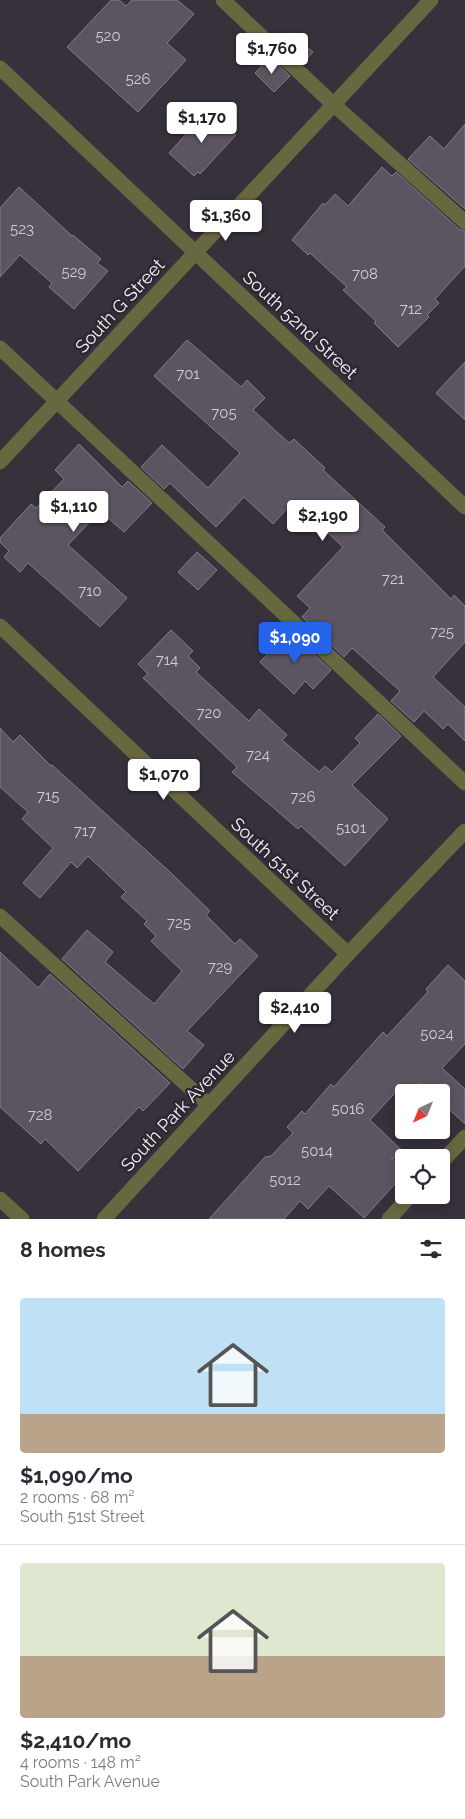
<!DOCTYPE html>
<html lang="en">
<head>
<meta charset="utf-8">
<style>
	:root { --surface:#fff; --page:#f2f2f3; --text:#2b2b33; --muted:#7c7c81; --line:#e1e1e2; --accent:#2563eb }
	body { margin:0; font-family:Raleway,sans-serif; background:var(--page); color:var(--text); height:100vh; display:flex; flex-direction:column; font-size:19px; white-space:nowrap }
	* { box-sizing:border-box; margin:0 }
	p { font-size:16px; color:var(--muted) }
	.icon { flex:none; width:28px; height:28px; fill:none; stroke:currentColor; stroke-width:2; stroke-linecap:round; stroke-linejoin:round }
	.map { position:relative; height:1219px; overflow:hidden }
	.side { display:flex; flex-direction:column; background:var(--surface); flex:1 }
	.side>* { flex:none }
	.needle { width:32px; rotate:223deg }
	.tools { position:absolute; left:395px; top:1084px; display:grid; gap:10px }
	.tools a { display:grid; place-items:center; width:55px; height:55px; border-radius:5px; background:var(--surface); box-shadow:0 2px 12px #0003; font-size:25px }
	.price { position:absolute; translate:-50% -42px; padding:0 11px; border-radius:5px; background:#fff; color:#222; font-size:16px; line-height:32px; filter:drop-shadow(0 1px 2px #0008) }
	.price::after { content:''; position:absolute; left:50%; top:30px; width:15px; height:11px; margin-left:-8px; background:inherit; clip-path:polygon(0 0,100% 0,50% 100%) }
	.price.on { background:var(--accent); color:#fff }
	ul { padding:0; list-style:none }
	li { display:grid; align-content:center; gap:10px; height:265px; padding:0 20px }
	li+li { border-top:1px solid var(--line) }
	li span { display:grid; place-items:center; height:155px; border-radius:5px; color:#555 }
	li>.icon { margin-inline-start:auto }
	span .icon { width:90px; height:90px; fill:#fffc; stroke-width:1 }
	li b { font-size:21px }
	h2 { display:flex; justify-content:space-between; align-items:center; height:60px; padding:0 20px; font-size:21px }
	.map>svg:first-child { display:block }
</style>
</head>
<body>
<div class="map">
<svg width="465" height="1219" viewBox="0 0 465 1219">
	<rect width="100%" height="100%" fill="#37313c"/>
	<g fill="#5c5561" stroke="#837c89">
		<polygon points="111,0 119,0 126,6 132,0 177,0 194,14 167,43 186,60 138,112 67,47"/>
		<polygon points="291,33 313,52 303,63 282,43"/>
		<polygon points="270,57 290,76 274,92 255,73"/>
		<polygon points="208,110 236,135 200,174 198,172 194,176 169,153"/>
		<polygon points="465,124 465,209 408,159 430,136 444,149"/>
		<polygon points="382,167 392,176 396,172 459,229 465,231 465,266 435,299 439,303 427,315 429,317 398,347 374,323 376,321 343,290 347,287 310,253 308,255 292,240 323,203 325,205 335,194 348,206"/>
		<polygon points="19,187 72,236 73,235 101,259 97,263 108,271 74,309 49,287 52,283 20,255 0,277 0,208"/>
		<polygon points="187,340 241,387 247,380 265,398 253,410 289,443 294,439 325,468 323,470 385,527 382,530 451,599 454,595 465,606 465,642 433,677 465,707 465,741 448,724 443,729 424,711 414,722 391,701 400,691 352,648 344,657 302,617 310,608 297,596 343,547 294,501 273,524 244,497 216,527 170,483 164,489 141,467 162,445 208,488 240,453 154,376"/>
		<polygon points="465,362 465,420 436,393"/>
		<polygon points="79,444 122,487 128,481 152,503 124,532 100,511 68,545 127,598 100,627 28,563 20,572 4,557 9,551 0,542 0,538 31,504 36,508 64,479 55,470"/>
		<polygon points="197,552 217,570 198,590 178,572"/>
		<polygon points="171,630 193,651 188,656 200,668 196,672 249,721 259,709 287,735 282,740 319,772 325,766 332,772 360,743 355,738 378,714 401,736 352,785 388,819 345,866 301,826 298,829 232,772 237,767 143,678 148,674 138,664"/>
		<polygon points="289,631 331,670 313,689 305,681 294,694 260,662"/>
		<polygon points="0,728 13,742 20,735 51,766 52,765 171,873 210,911 206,915 235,944 240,939 258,956 187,1031 204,1045 183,1069 62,959 87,930 113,952 105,962 154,1004 182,971 151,941 156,936 144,924 147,921 121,897 126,892 88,856 77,868 71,862 40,898 23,883 53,848 22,819 28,812 0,787"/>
		<polygon points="0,952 38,988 50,974 170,1083 143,1111 139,1107 78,1171 45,1139 41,1144 0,1107"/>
		<polygon points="448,965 465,981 465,1044 442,1068 465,1089 465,1124 441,1102 441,1092 431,1092 420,1082 414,1089 409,1085 406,1088 402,1085 370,1120 410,1158 391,1158 404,1169 404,1174 364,1218 329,1186 308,1209 300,1201 284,1219 209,1219 265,1157 271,1156 293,1133 287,1127 302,1111 305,1114 331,1084 334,1087 383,1032 387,1036 428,992 426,989"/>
	</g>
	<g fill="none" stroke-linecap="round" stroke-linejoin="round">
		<g stroke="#676840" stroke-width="15">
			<polyline points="223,0 333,104 465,222"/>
			<polyline points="0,68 465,507"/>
			<polyline points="0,348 465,783"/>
			<polyline points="0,462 431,0"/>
			<polyline points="0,626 348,954"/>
			<polyline points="0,916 209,1105"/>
			<polyline points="441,1163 465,1137"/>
			<polyline points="0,1199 22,1219"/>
			<polyline points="104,1219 348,954 465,831"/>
			<polyline points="389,1219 411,1195"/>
		</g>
	</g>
	<g text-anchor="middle" stroke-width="5" stroke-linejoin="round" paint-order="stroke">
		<g font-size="15" fill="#cfcad3">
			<text x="108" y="41">520</text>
			<text x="138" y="84">526</text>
			<text x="22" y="234">523</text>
			<text x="74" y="277">529</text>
			<text x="365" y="279">708</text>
			<text x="411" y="314">712</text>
			<text x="188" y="379">701</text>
			<text x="224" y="418">705</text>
			<text x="393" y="584">721</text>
			<text x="90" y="596">710</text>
			<text x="442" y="637">725</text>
			<text x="167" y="665">714</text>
			<text x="209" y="718">720</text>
			<text x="258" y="760">724</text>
			<text x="48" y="801">715</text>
			<text x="303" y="802">726</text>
			<text x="351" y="833">5101</text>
			<text x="85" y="836">717</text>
			<text x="179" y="928">725</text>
			<text x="220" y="972">729</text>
			<text x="437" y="1039">5024</text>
			<text x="348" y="1114">5016</text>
			<text x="40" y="1120">728</text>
			<text x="317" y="1156">5014</text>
			<text x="285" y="1185">5012</text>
		</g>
		<g font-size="18" fill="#f5f1f9" stroke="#2d2731">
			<text transform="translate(120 306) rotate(-47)" y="6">South G Street</text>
			<text transform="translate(300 325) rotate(43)" y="6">South 52nd Street</text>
			<text transform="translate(285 869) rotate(43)" y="6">South 51st Street</text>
			<text transform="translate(178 1111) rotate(-47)" y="6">South Park Avenue</text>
		</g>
	</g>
</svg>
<div class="tools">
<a><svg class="needle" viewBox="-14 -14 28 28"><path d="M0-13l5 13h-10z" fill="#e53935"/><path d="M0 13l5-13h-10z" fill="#7c7c81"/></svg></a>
<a><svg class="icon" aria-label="locate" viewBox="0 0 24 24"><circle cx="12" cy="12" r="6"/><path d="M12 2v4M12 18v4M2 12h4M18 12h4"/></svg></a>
</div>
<b class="price" style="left:272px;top:75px">$1,760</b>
<b class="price" style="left:202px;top:144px">$1,170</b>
<b class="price" style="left:226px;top:242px">$1,360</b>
<b class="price" style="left:74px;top:533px">$1,110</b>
<b class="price" style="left:323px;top:542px">$2,190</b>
<b class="price on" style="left:295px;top:664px">$1,090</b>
<b class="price" style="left:164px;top:801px">$1,070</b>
<b class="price" style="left:295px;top:1034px">$2,410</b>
</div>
<section class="side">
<h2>8 homes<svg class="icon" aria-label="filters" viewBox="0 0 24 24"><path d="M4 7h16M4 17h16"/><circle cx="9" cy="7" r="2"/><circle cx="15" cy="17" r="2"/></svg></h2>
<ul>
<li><span style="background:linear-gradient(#bfe0f5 75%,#b9a48a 0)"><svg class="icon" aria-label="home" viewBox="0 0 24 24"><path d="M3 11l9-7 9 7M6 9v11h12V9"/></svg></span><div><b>$1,090/mo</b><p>2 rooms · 68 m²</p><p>South 51st Street</p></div></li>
<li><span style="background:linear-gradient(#dfe7d0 60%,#b9a48a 0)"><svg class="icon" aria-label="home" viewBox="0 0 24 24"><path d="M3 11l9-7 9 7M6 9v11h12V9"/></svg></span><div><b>$2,410/mo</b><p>4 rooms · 148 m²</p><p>South Park Avenue</p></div></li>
</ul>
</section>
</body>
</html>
